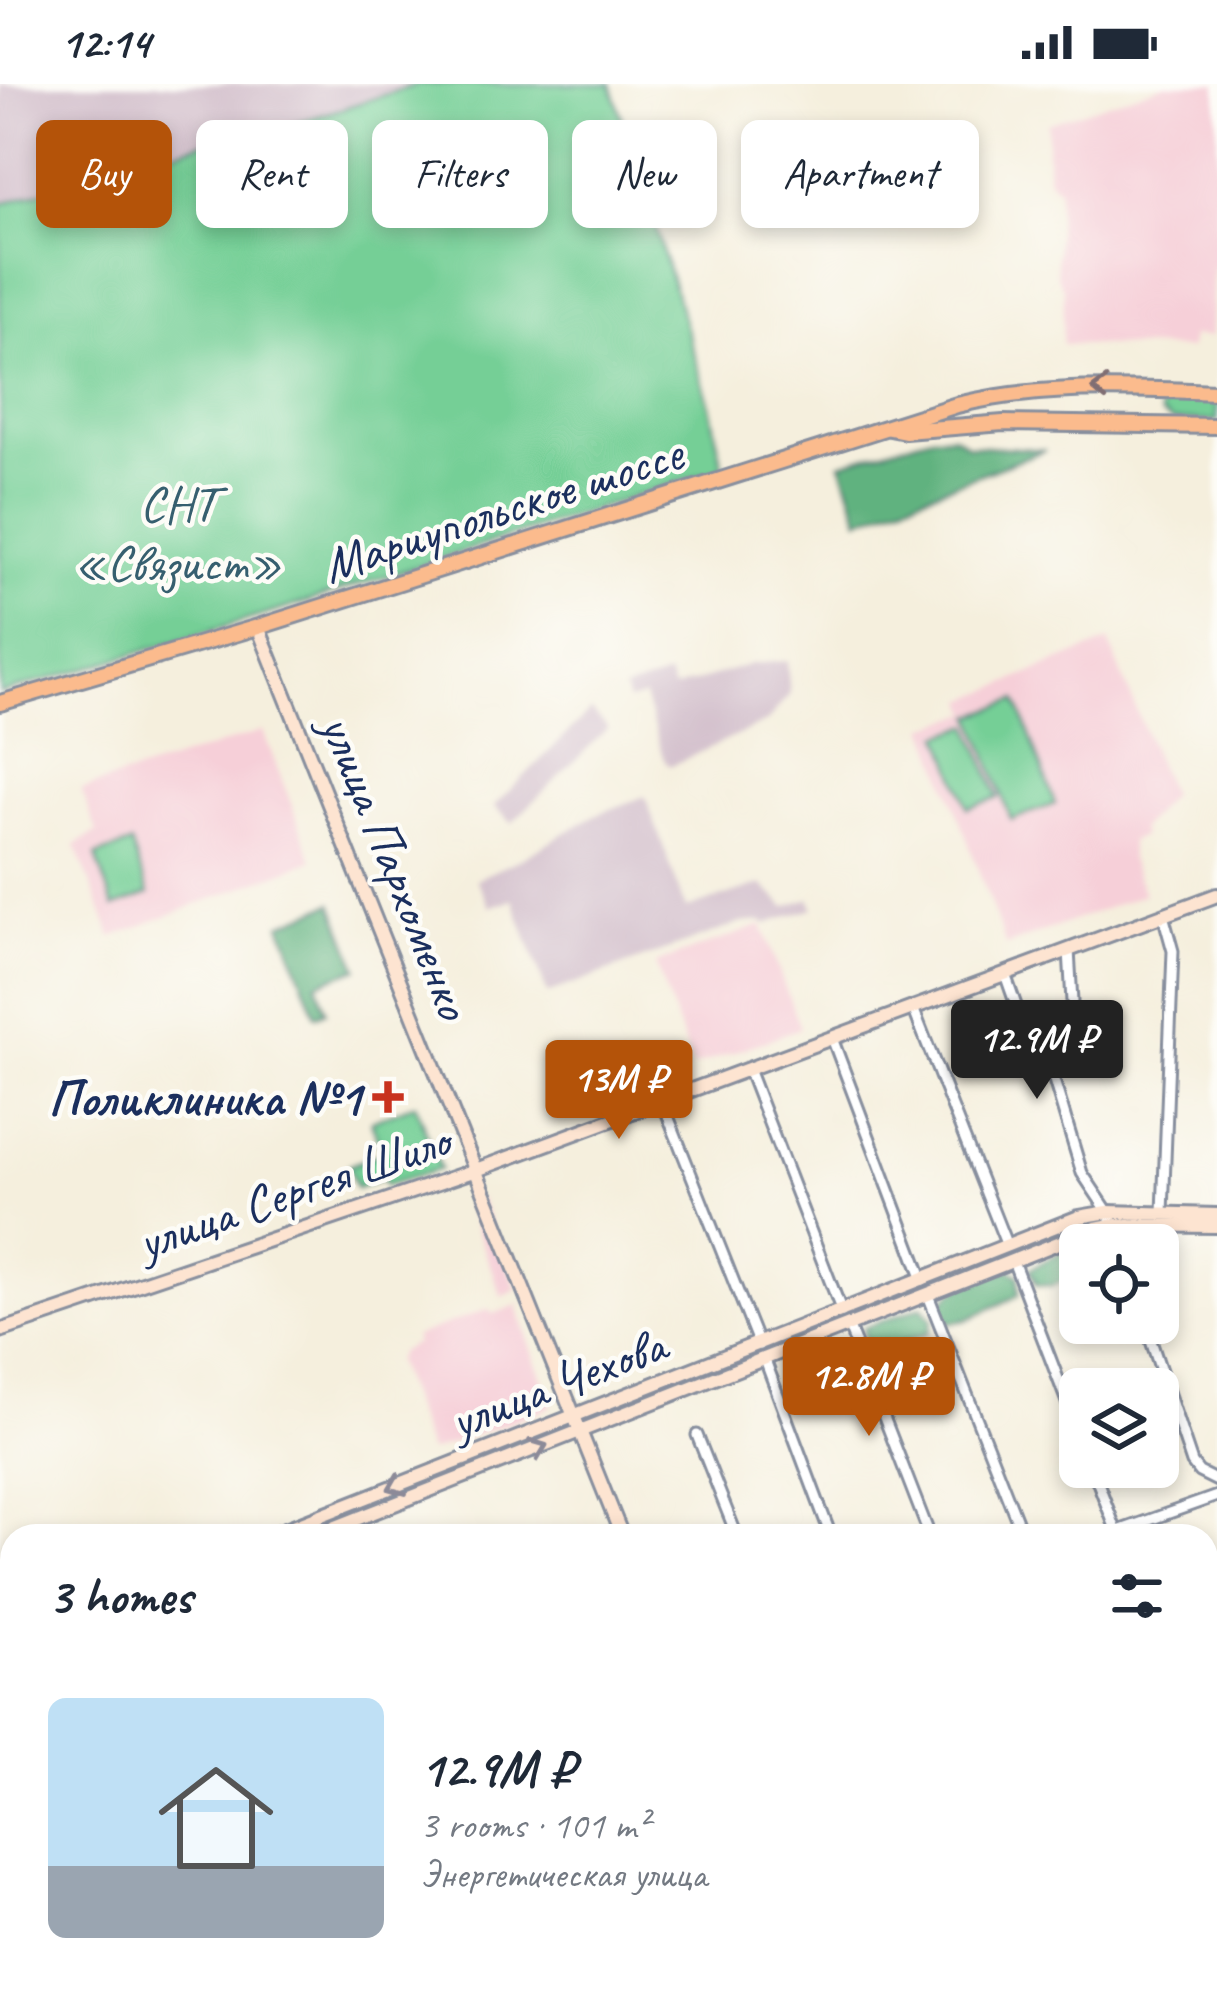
<!DOCTYPE html>
<html lang="en">
<head>
<meta charset="utf-8">
<style>
	:root { --surface:#fff; --page:#f2f2f3; --text:#1f2937; --muted:#747a83; --line:#e0e1e3; --accent:#b45309 }
	body { margin:0; font-family:Caveat,sans-serif; background:var(--page); color:var(--text); height:100vh; display:flex; flex-direction:column; font-size:45px; white-space:nowrap }
	* { box-sizing:border-box; margin:0 }
	p { font-size:39px; color:var(--muted) }
	.icon { flex:none; width:66px; height:66px; fill:none; stroke:currentColor; stroke-width:2; stroke-linecap:round; stroke-linejoin:round }
	.map { position:relative; flex:1; overflow:hidden }
	.side { position:absolute; left:0px; top:1440px; width:1218px; height:471px; display:flex; flex-direction:column; background:var(--surface); border-radius:36px 36px 0 0; box-shadow:0 6px 18px #0003 }
	.side>* { flex:none }
	.top-card { position:absolute; left:36px; top:36px; width:1146px; height:108px; display:flex; gap:24px }
	.tools { position:absolute; left:1059px; top:1140px; display:grid; gap:24px }
	.tools a { display:grid; place-items:center; width:120px; height:120px; border-radius:18px; background:var(--surface); box-shadow:0 6px 18px #0003; font-size:60px }
	.price { position:absolute; translate:-50% -102px; padding:0 27px; border-radius:12px; background:var(--accent); color:#fff; font-size:39px; line-height:78px; filter:drop-shadow(0 3px 6px #0008) }
	.price::after { content:''; position:absolute; left:50%; top:72px; width:36px; height:27px; margin-left:-18px; background:inherit; clip-path:polygon(0 0,100% 0,50% 100%) }
	.price.selected { background:#222; color:#fff }
	ul { padding:0; list-style:none }
	li { display:flex; align-items:center; gap:36px; height:300px; padding:0 48px }
	li+li { border-top:3px solid var(--line) }
	li span { display:grid; place-items:center; flex:none; width:336px; height:240px; border-radius:18px; color:#555 }
	li>.icon { margin-inline-start:auto }
	span .icon { width:144px; height:144px; fill:#fffc; stroke-width:1 }
	li b { font-size:51px }
	h2 { display:flex; justify-content:space-between; align-items:center; height:144px; padding:0 48px; font-size:51px }
	.tag { padding:0 42px; border-radius:18px; background:var(--surface); box-shadow:0 6px 18px #0003; font-size:42px; line-height:108px }
	.tag.selected { background:var(--accent); color:#fff }
	.status { display:flex; justify-content:space-between; align-items:center; height:84px; padding:0 60px; background:var(--surface); direction:ltr }
	.status svg { height:33px; fill:currentColor }
	.map>svg:first-child { display:block }
</style>
</head>
<body>
<div class="status"><b>12:14</b><svg viewBox="0 0 49 12"><path d="M0 12V9h3v3zM5 12V6h3v6zM10 12V3h3v9zM15 12V0h3v12zM26 1h20v11H26zM47 4h2v5h-2z"/></svg></div>
<div class="map">
<svg width="1217" height="1909" viewBox="0 0 1217 1909">
	<rect width="100%" height="100%" fill="#fdfcf7"/>
	<filter id="ink" filterUnits="userSpaceOnUse"><feTurbulence type="fractalNoise" baseFrequency=".00833" numOctaves="2"/><feDisplacementMap in="SourceGraphic" scale="24" xChannelSelector="R" yChannelSelector="G"/><feConvolveMatrix kernelMatrix="1 2 1 2 8 2 1 2 1" color-interpolation-filters="sRGB"/></filter>
	<filter id="wash" filterUnits="userSpaceOnUse"><feTurbulence type="fractalNoise" baseFrequency=".004" numOctaves="4" result="noise"/><feDisplacementMap in="SourceGraphic" scale="48" xChannelSelector="R" yChannelSelector="G"/><feGaussianBlur stdDeviation="2.7" result="paint"/><feColorMatrix in="noise" values="0 0 0 0 0 0 0 0 0 0 0 0 0 0 0 0 0 1.4 0 .05"/><feComposite in="paint" operator="in"/></filter>
	<g filter="url(#wash)">
		<rect width="100%" height="100%" fill="#f5efdd"/>
		<g fill="#f6cfd8">
			<polygon points="1165,0 1217,0 1217,184 1213,184 1211,253 1191,252 1190,265 1062,260 1064,206 1056,190 1058,105 1047,94 1047,39"/>
			<polygon points="1109,557 1170,711 1140,745 1142,752 1130,757 1130,775 1144,810 1006,862 926,643 970,629 966,616"/>
			<polygon points="263,647 313,776 112,853 75,761 97,748 81,706"/>
			<polygon points="762,841 800,944 693,983 655,880"/>
			<polygon points="480,1114 517,1206 502,1213 466,1119"/>
			<polygon points="526,1218 517,1223 552,1322 429,1368 395,1277 399,1268 415,1259 413,1253 489,1225 493,1230"/>
			<polygon points="0,1701 12,1731 12,1868 0,1873"/>
		</g>
		<g fill="#d1bdca">
			<polygon points="0,0 419,0 255,53 252,45 0,120"/>
			<polygon points="787,577 790,610 767,638 670,682 664,676 644,613 628,617 624,606 668,592 673,605 750,580"/>
			<polygon points="591,626 608,644 512,739 494,722"/>
			<polygon points="645,712 686,825 762,800 786,823 810,814 814,824 766,840 762,837 741,839 547,910 513,815 490,823 476,795 520,775 595,731"/>
			<polygon points="1217,1700 1217,1909 952,1909 948,1899 1206,1899 1206,1705"/>
			<polygon points="661,1899 789,1899 793,1909 635,1909"/>
		</g>
		<g fill="#75cf96" stroke="#487f7a" stroke-width="3">
			<polygon points="419,0 611,0 710,322 723,384 288,524 0,610 0,120 252,44 256,52"/>
			<polygon points="1173,313 1217,314 1217,337 1173,337 1161,330 1161,320"/>
			<polygon points="1017,616 1055,720 1011,736 973,632"/>
			<polygon points="970,641 998,713 968,724 941,651"/>
			<polygon points="131,760 149,810 114,823 96,772"/>
			<polygon points="415,1020 440,1085 386,1101 383,1094 356,1104 348,1082 383,1069 371,1037"/>
			<polygon points="1103,1133 775,1266 773,1260 1082,1136"/>
			<polygon points="532,1353 536,1361 303,1452 279,1452"/>
		</g>
		<g fill="#60b27f" stroke="#3e706e" stroke-width="3">
			<polygon points="934,351 953,351 968,361 1045,366 860,435 841,379"/>
			<polygon points="333,819 358,884 317,899 326,927 316,932 281,840"/>
			<polygon points="1084,1154 1099,1161 1080,1161 1080,1188 1052,1202 1037,1200 1030,1185"/>
			<path d="M1010,1185L1019,1191V1211L966,1236L949,1239L940,1221C957,1198 984,1193 1010,1185Z"/>
			<polygon points="922,1222 932,1235 929,1249 883,1266 866,1262 863,1244"/>
		</g>
	</g>
	<g filter="url(#ink)">
		<g fill="none" stroke-linecap="round" stroke-linejoin="round">
			<defs>
				<g id="street">
					<polyline points="1069,866 1072,918"/>
					<polyline points="1005,890 1025,947 1044,963 1082,1089 1108,1128 1118,1161"/>
					<polyline points="913,924 1007,1162"/>
					<polyline points="832,954 923,1196"/>
					<polyline points="748,985 842,1228"/>
					<polyline points="662,1017 759,1261"/>
					<polyline points="1163,1129 1173,867 1163,831"/>
					<polyline points="1013,1177 1080,1352"/>
					<polyline points="928,1211 1023,1452"/>
					<polyline points="1145,1239 1192,1379 1199,1388 1217,1397"/>
					<polyline points="849,1243 930,1452"/>
					<polyline points="765,1276 831,1452"/>
					<polyline points="697,1351 737,1452"/>
					<polyline points="1092,1383 1118,1451"/>
					<polyline points="1104,1452 1217,1412"/>
					<polyline points="1206,1667 1217,1663"/>
					<polyline points="1206,1691 1217,1687"/>
					<polyline points="606,1909 632,1899"/>
				</g>
				<g id="secondary">
					<polyline points="258,543 622,1452"/>
					<polyline points="0,1247 476,1086 1217,811"/>
					<polyline points="268,1452 1079,1133 1108,1128 1217,1131"/>
					<polyline points="313,1452 1096,1144 1111,1141 1217,1142"/>
					<polyline points="0,1536 12,1546"/>
					<polyline points="0,1607 12,1598"/>
					<polyline points="0,1648 12,1676"/>
					<polyline points="102,1899 106,1909"/>
					<polyline points="114,1899 118,1909"/>
					<polyline points="812,1899 815,1909"/>
				</g>
				<g id="primary">
					<polyline points="890,344 905,347 1003,339 1217,342"/>
					<path d="M0,619L258,543L957,321C1043,300 1129,305 1217,308"/>
				</g>
			</defs>
			<use href="#street" stroke="#888f9e" stroke-width="15"/>
			<use href="#secondary" stroke="#888f9e" stroke-width="18"/>
			<use href="#primary" stroke="#888f9e" stroke-width="20"/>
			<use href="#street" stroke="#fff" stroke-width="9"/>
			<use href="#secondary" stroke="#fde4d1" stroke-width="12"/>
			<use href="#primary" stroke="#fbbb8d" stroke-width="14"/>
		</g>
		<defs><path id="oneway-chevron" d="M-2-3.5L2.5 0L-2 3.5" fill="none" stroke-width="1.6" stroke-linecap="round" stroke-linejoin="round" transform="scale(3)"/></defs>
		<use stroke="#806e73" href="#oneway-chevron" transform="translate(1100 305) rotate(-179)"/>
		<g stroke="#8c8a98">
			<use href="#oneway-chevron" transform="translate(539 1364) rotate(-21)"/>
			<use href="#oneway-chevron" transform="translate(396 1402) rotate(158)"/>
		</g>
	</g>
	<path fill="#c8321e" stroke="#fdfcf7" stroke-width="4.5" d="M382 995h12v12h12v12h-12v12h-12v-12h-12v-12h12z"/>
	<g text-anchor="middle" stroke-width="9" stroke-linejoin="round" paint-order="stroke">
		<g font-size="51" fill="#365f6f" stroke="#fdfcf7">
			<text x="178" y="437">СНТ<tspan x="178" dy="59">«Связист»</tspan></text>
		</g>
		<g font-size="51" fill="#1b2f5e" stroke="#fdfcf7">
			<text transform="translate(502 424) rotate(-18)" y="18">Мариупольское шоссе</text>
			<text transform="translate(397 782) rotate(68)" y="18">улица Пархоменко</text>
			<text transform="translate(293 1106) rotate(-19)" y="18">улица Сергея Шило</text>
			<text transform="translate(557 1298) rotate(-21)" y="18">улица Чехова</text>
		</g>
		<g font-size="51" font-weight="bold" fill="#1b2f5e" stroke="#fdfcf7" text-anchor="end">
			<text x="361" y="1031">Поликлиника №1</text>
		</g>
	</g>
</svg>
<div class="tools">
<a><svg class="icon" aria-label="locate" viewBox="0 0 24 24"><circle cx="12" cy="12" r="6"/><path d="M12 2v4M12 18v4M2 12h4M18 12h4"/></svg></a>
<a><svg class="icon" aria-label="layers" viewBox="0 0 24 24"><path d="M12 4l9 5-9 5-9-5zM3 14l9 5 9-5"/></svg></a>
</div>
<b class="price selected" style="left:1037px;top:1018px">12.9M ₽</b>
<b class="price" style="left:619px;top:1058px">13M ₽</b>
<b class="price" style="left:869px;top:1355px">12.8M ₽</b>
<div class="top-card">
<a class="tag selected">Buy</a>
<a class="tag">Rent</a>
<a class="tag">Filters</a>
<a class="tag">New</a>
<a class="tag">Apartment</a>
</div>
<section class="side">
<h2>3 homes<svg class="icon" aria-label="filters" viewBox="0 0 24 24"><path d="M4 7h16M4 17h16"/><circle cx="9" cy="7" r="2"/><circle cx="15" cy="17" r="2"/></svg></h2>
<ul>
<li><span style="background:linear-gradient(#bfe0f5 70%,#9aa5b1 0)"><svg class="icon" aria-label="home" viewBox="0 0 24 24"><path d="M3 11l9-7 9 7M6 9v11h12V9"/></svg></span><div><b>12.9M ₽</b><p>3 rooms · 101 m²</p><p>Энергетическая улица</p></div></li>
</ul>
</section>
</div>
</body>
</html>
